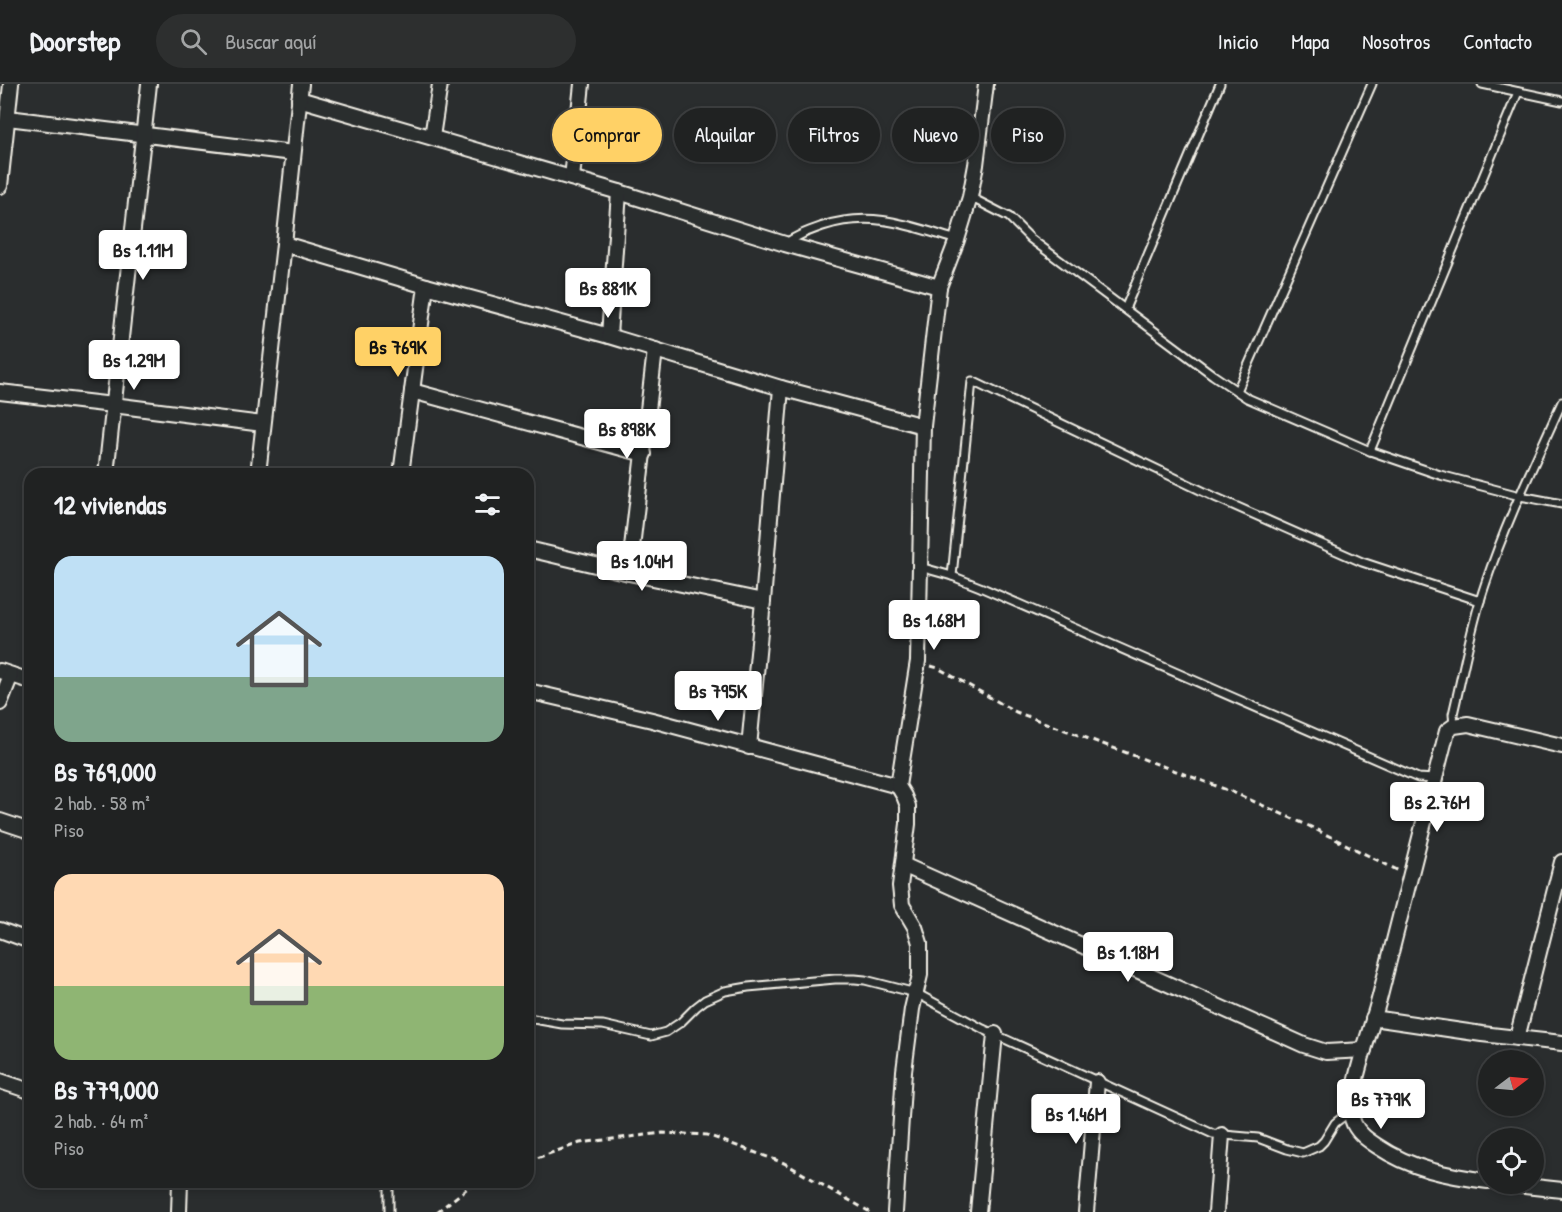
<!DOCTYPE html>
<html lang="es">
<head>
<meta charset="utf-8">
<style>
	:root { --surface:#202222; --page:#2d2f2f; --text:#f1f3f6; --muted:#a2a4a5; --line:#3d3f40; --accent:#ffd166 }
	body { margin:0; font-family:"Patrick Hand",sans-serif; background:var(--page); color:var(--text); height:100vh; display:flex; flex-direction:column; font-size:22px; white-space:nowrap }
	* { box-sizing:border-box; margin:0 }
	p { font-size:20px; color:var(--muted) }
	.icon { flex:none; width:33px; height:33px; fill:none; stroke:currentColor; stroke-width:2; stroke-linecap:round; stroke-linejoin:round }
	.map { position:relative; flex:1; overflow:hidden }
	.drawer { position:absolute; left:24px; top:384px; width:510px; height:720px; display:flex; flex-direction:column; background:var(--surface); border-radius:18px; box-shadow:0 3px 9px #0003,0 0 0 2px var(--line) }
	.drawer>* { flex:none }
	.top-card { position:absolute; left:552px; top:24px; width:570px; height:54px; display:flex; gap:12px }
	.needle { width:39px; rotate:74deg }
	.buttons { position:absolute; left:1478px; top:966px; display:grid; gap:12px }
	.buttons a { display:grid; place-items:center; width:66px; height:66px; border-radius:50%; background:var(--surface); box-shadow:0 3px 9px #0003,0 0 0 2px var(--line); font-size:30px }
	.price { position:absolute; translate:-50% -51px; padding:0 14px; border-radius:6px; background:#fff; color:#222; font-size:20px; line-height:39px; filter:drop-shadow(0 2px 3px #0008) }
	.price::after { content:''; position:absolute; left:50%; top:36px; width:18px; height:14px; margin-left:-9px; background:inherit; clip-path:polygon(0 0,100% 0,50% 100%) }
	.price.current { background:var(--accent); color:#111 }
	ul { padding:0; list-style:none }
	li { display:grid; align-content:center; gap:12px; height:318px; padding:0 30px }
	li span { display:grid; place-items:center; height:186px; border-radius:18px; color:#555 }
	li>.icon { margin-inline-start:auto }
	span .icon { width:108px; height:108px; fill:#fffc; stroke-width:1 }
	li b { font-size:26px }
	h2 { display:flex; justify-content:space-between; align-items:center; height:72px; padding:0 30px; font-size:26px }
	.tag { padding:0 21px; border-radius:27px; background:var(--surface); box-shadow:0 3px 9px #0003,0 0 0 2px var(--line); font-size:21px; line-height:54px }
	.tag.current { background:var(--accent); color:#111 }
	header { display:flex; align-items:center; gap:36px; box-sizing:border-box; height:84px; padding:0 30px; background:var(--surface); border-bottom:2px solid var(--line) }
	header strong { font-size:28px }
	nav { display:flex; gap:33px; margin-inline-start:auto; font-size:21px }
	.search { width:420px; height:54px; background:var(--page); display:flex; align-items:center; gap:15px; box-sizing:border-box; padding:0 21px; border-radius:33px; color:var(--muted); font-size:22px }
	.map>svg:first-child { display:block }
</style>
</head>
<body>
<header>
<strong>Doorstep</strong>
<div class="search"><svg class="icon" aria-label="search" viewBox="0 0 24 24"><circle cx="10" cy="10" r="6"/><path d="M15 15l6 6"/></svg>Buscar aquí</div>
<nav><a>Inicio</a><a>Mapa</a><a>Nosotros</a><a>Contacto</a></nav>
</header>
<div class="map">
<svg width="1562" height="1128" viewBox="0 0 1562 1128">
	<rect width="100%" height="100%" fill="#2a2d2e"/>
	<filter id="ink" filterUnits="userSpaceOnUse"><feTurbulence type="fractalNoise" baseFrequency=".0167" numOctaves="2"/><feDisplacementMap in="SourceGraphic" scale="12" xChannelSelector="R" yChannelSelector="G"/><feConvolveMatrix kernelMatrix="1 2 1 2 8 2 1 2 1" color-interpolation-filters="sRGB"/></filter>
	<g filter="url(#ink)">
		<g fill="none" stroke-linecap="round" stroke-linejoin="round">
			<defs>
				<g id="service">
					<polyline points="1482,0 1562,17"/>
					<polyline points="970,113 1009,133 1031,155 1213,291 1247,314 1370,367 1440,391 1520,412 1562,420"/>
					<path d="M785,160C797,151 809,147 823,142C873,126 910,142 957,156"/>
					<polyline points="1125,225 1220,0"/>
					<polyline points="1237,307 1372,0"/>
					<polyline points="1370,367 1518,8"/>
					<polyline points="920,483 952,492 980,503 1418,694 1435,695"/>
					<polyline points="952,492 972,297 1217,414 1362,478 1480,517"/>
					<path d="M1454,642L1453,630L1456,617C1465,578 1472,539 1485,501C1506,438 1535,378 1562,318"/>
					<polyline points="528,934 562,940 603,941 651,952 666,948 681,938 696,923 705,916 725,907 748,903 835,895 855,895 865,896 916,909 983,945 1213,1050 1258,1054 1287,1065 1303,1069 1319,1062 1324,1057 1335,1039 1344,1032 1351,1030"/>
					<polyline points="389,1128 389,1098"/>
				</g>
				<g id="minor">
					<polyline points="299,15 619,108 785,160 939,203"/>
					<polyline points="8,34 293,69"/>
					<polyline points="432,53 440,0"/>
					<polyline points="572,94 582,0"/>
					<polyline points="0,102 11,0"/>
					<polyline points="284,160 426,202 609,252 781,304 923,342"/>
					<polyline points="609,252 619,108"/>
					<polyline points="412,307 644,370"/>
					<polyline points="0,308 113,321 263,340"/>
					<polyline points="106,390 149,0"/>
					<polyline points="258,390 284,160 301,0"/>
					<polyline points="401,390 426,202"/>
					<polyline points="528,465 629,489 763,517"/>
					<polyline points="629,489 655,266"/>
					<polyline points="0,587 30,597"/>
					<polyline points="528,607 652,636 898,702"/>
					<polyline points="0,619 11,591"/>
					<polyline points="749,663 763,517 781,304"/>
					<polyline points="0,737 30,747"/>
					<polyline points="903,781 1304,961 1326,968 1364,966"/>
					<polyline points="0,846 30,857"/>
					<polyline points="1373,934 1482,950 1562,959"/>
					<polyline points="1517,954 1562,778"/>
					<polyline points="0,997 30,1007"/>
					<path d="M1488,1097C1448,1092 1411,1085 1377,1062C1368,1056 1359,1050 1354,1040C1350,1031 1350,1022 1352,1013C1358,979 1371,946 1380,912C1403,824 1424,735 1447,647L1454,642L1468,640L1562,662"/>
					<polyline points="1507,1100 1562,1106"/>
					<polyline points="179,1128 180,1098"/>
					<polyline points="895,1128 904,987 912,925 920,891 920,859 915,843 902,821 900,802 908,740 908,722 904,712 898,702 918,577 923,342 939,203 957,156 970,113 976,81 986,0"/>
					<polyline points="978,1128 995,950"/>
					<polyline points="1086,1128 1097,998"/>
					<polyline points="1216,1128 1222,1051"/>
				</g>
			</defs>
			<use href="#service" stroke="#f4f1e8" stroke-width="11"/>
			<use href="#minor" stroke="#f4f1e8" stroke-width="18"/>
			<g stroke="#f4f1e8" stroke-width="3" stroke-dasharray="6 4.5" stroke-linecap="butt">
				<polyline points="931,582 938,584 1016,628 1230,707 1309,742 1399,787"/>
				<polyline points="528,1077 580,1059 663,1049 707,1051 784,1079 870,1128"/>
				<polyline points="437,1128 469,1103 480,1098"/>
			</g>
			<use href="#service" stroke="#2a2d2e" stroke-width="7"/>
			<use href="#minor" stroke="#2a2d2e" stroke-width="14"/>
		</g>
	</g>
</svg>
<div class="buttons">
<a><svg class="needle" viewBox="-14 -14 28 28"><path d="M0-13l5 13h-10z" fill="#e53935"/><path d="M0 13l5-13h-10z" fill="#a2a4a5"/></svg></a>
<a><svg class="icon" aria-label="locate" viewBox="0 0 24 24"><circle cx="12" cy="12" r="6"/><path d="M12 2v4M12 18v4M2 12h4M18 12h4"/></svg></a>
</div>
<b class="price" style="left:143px;top:197px">Bs 1.11M</b>
<b class="price" style="left:608px;top:235px">Bs 881K</b>
<b class="price current" style="left:398px;top:294px">Bs 769K</b>
<b class="price" style="left:134px;top:307px">Bs 1.29M</b>
<b class="price" style="left:627px;top:376px">Bs 898K</b>
<b class="price" style="left:642px;top:508px">Bs 1.04M</b>
<b class="price" style="left:934px;top:567px">Bs 1.68M</b>
<b class="price" style="left:718px;top:638px">Bs 795K</b>
<b class="price" style="left:1437px;top:749px">Bs 2.76M</b>
<b class="price" style="left:1128px;top:899px">Bs 1.18M</b>
<b class="price" style="left:1381px;top:1046px">Bs 779K</b>
<b class="price" style="left:1076px;top:1061px">Bs 1.46M</b>
<div class="top-card">
<a class="tag current">Comprar</a>
<a class="tag">Alquilar</a>
<a class="tag">Filtros</a>
<a class="tag">Nuevo</a>
<a class="tag">Piso</a>
</div>
<section class="drawer">
<h2>12 viviendas<svg class="icon" aria-label="filters" viewBox="0 0 24 24"><path d="M4 7h16M4 17h16"/><circle cx="9" cy="7" r="2"/><circle cx="15" cy="17" r="2"/></svg></h2>
<ul>
<li><span style="background:linear-gradient(#bfe0f5 65%,#7fa58c 0)"><svg class="icon" aria-label="home" viewBox="0 0 24 24"><path d="M3 11l9-7 9 7M6 9v11h12V9"/></svg></span><div><b>Bs 769,000</b><p>2 hab. · 58 m²</p><p>Piso</p></div></li>
<li><span style="background:linear-gradient(#ffd9b3 60%,#8fb573 0)"><svg class="icon" aria-label="home" viewBox="0 0 24 24"><path d="M3 11l9-7 9 7M6 9v11h12V9"/></svg></span><div><b>Bs 779,000</b><p>2 hab. · 64 m²</p><p>Piso</p></div></li>
</ul>
</section>
</div>
</body>
</html>
